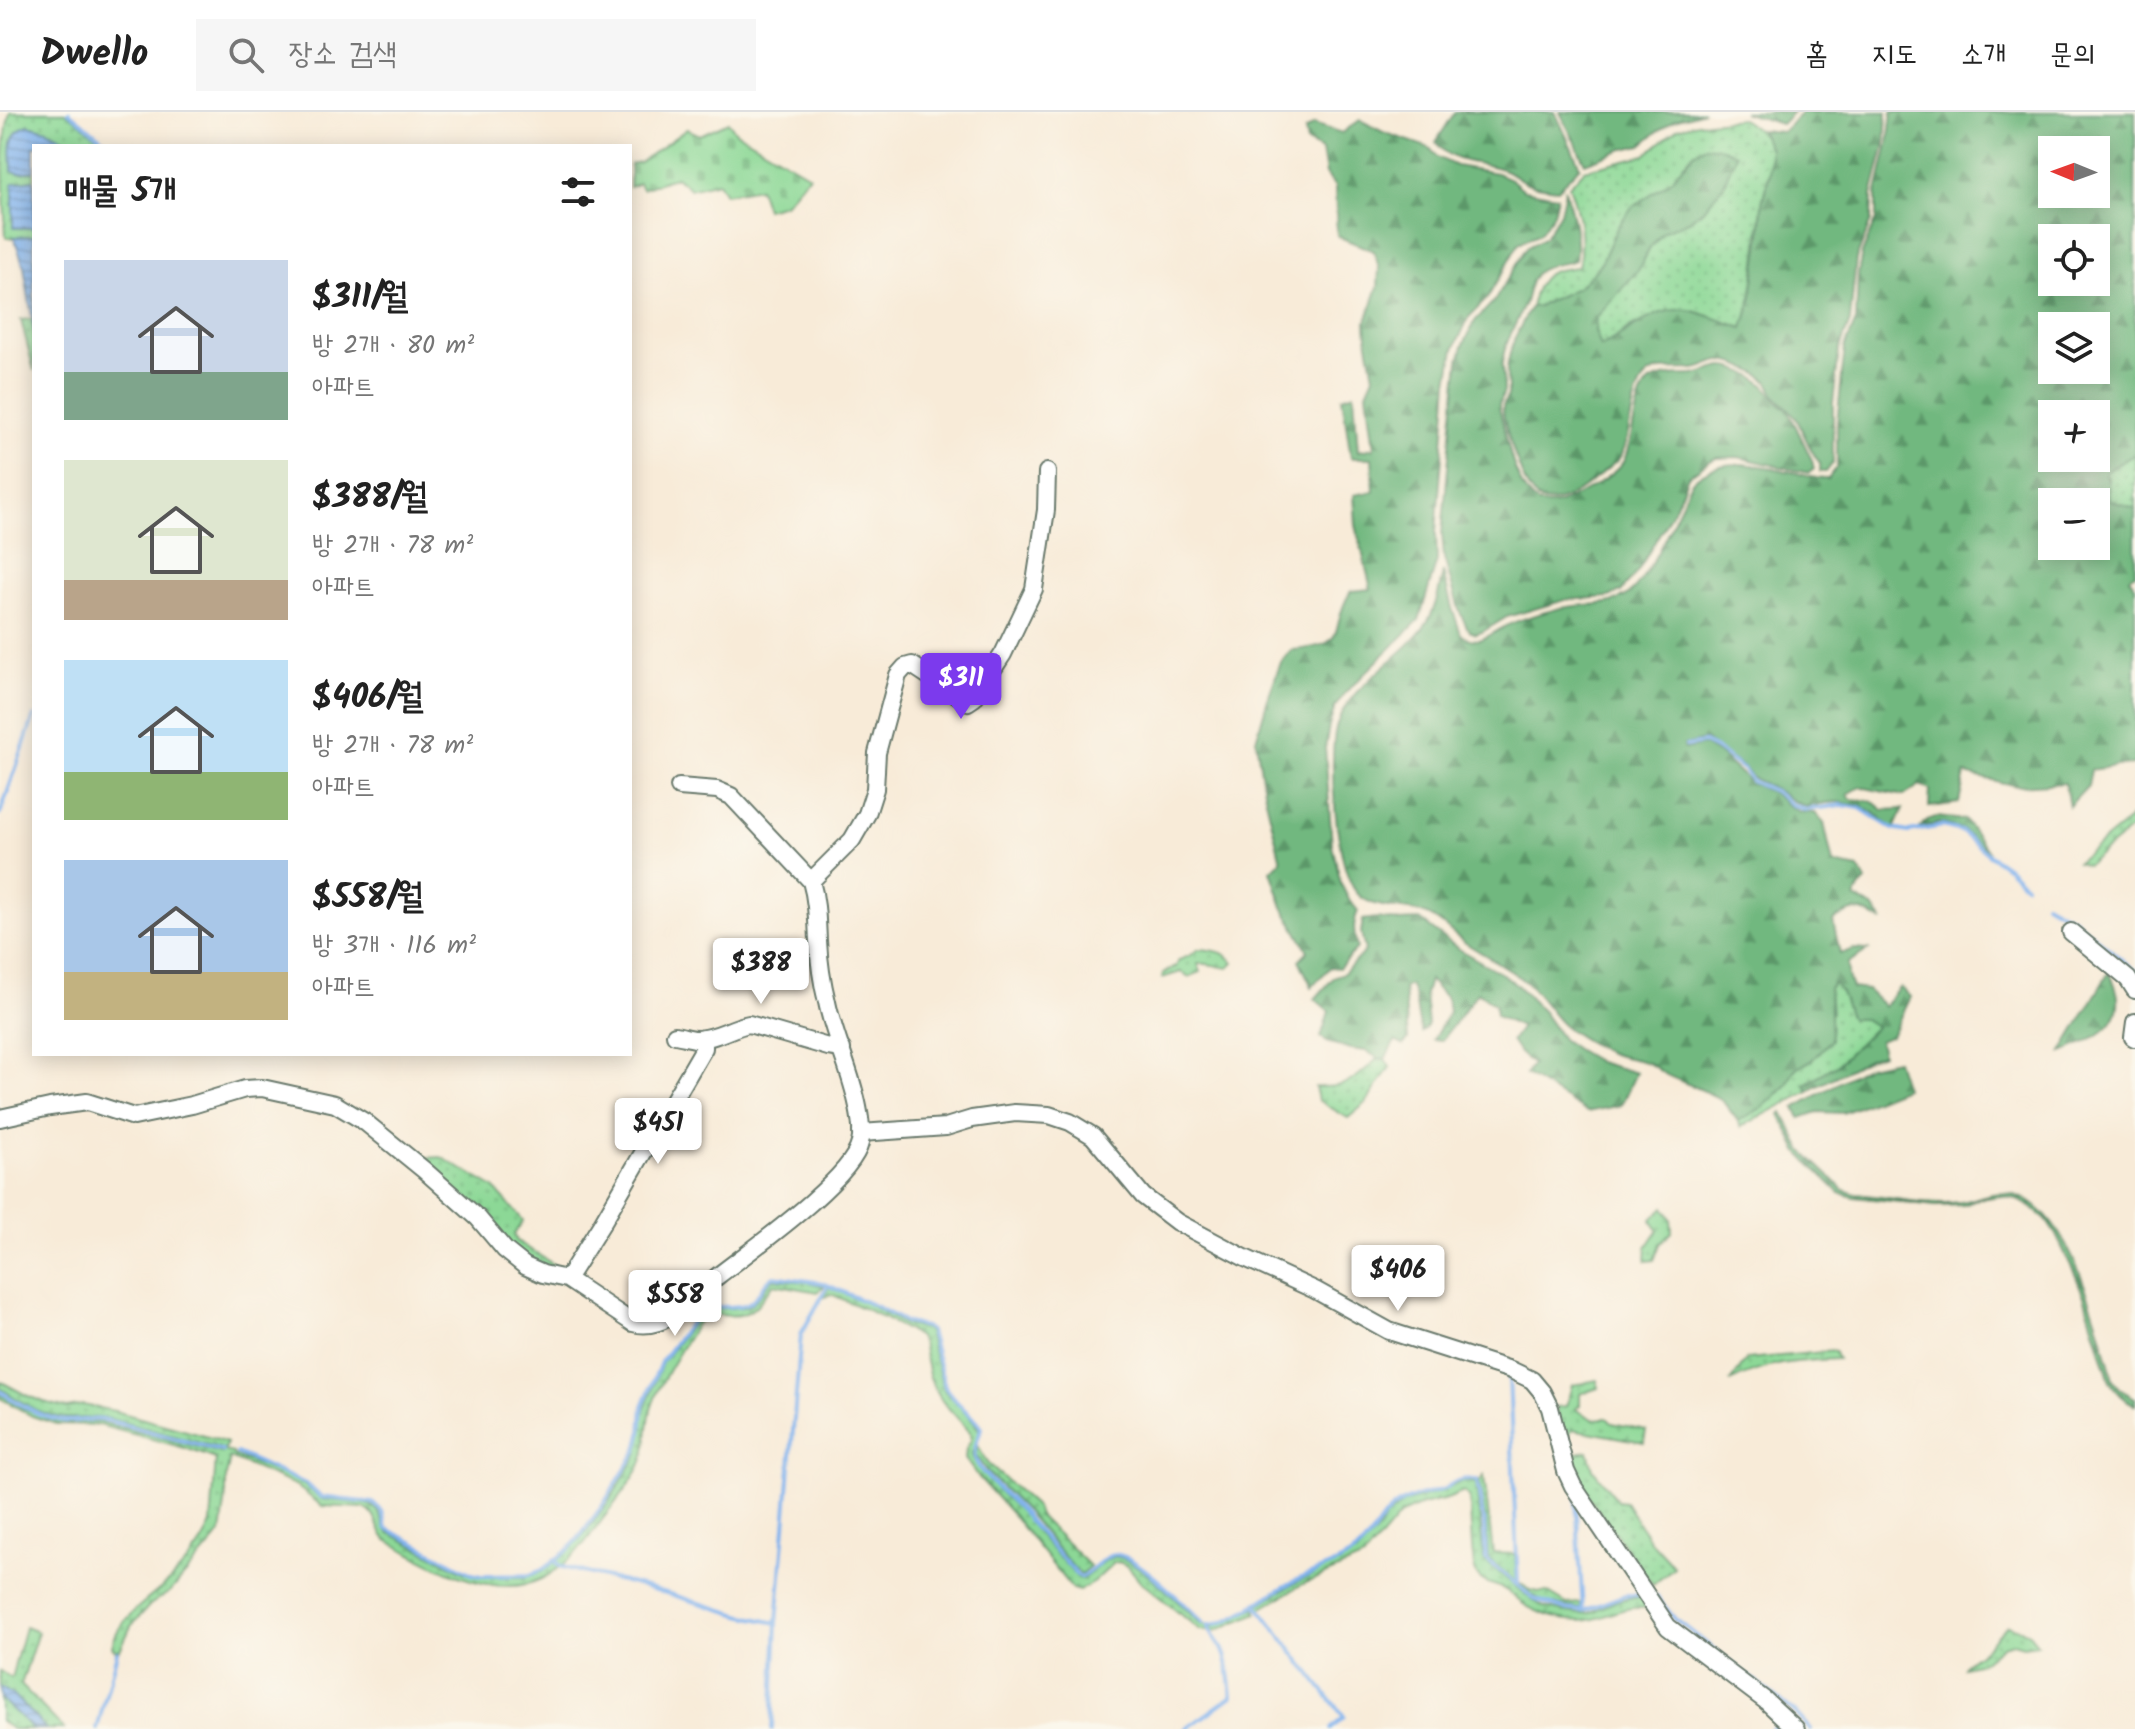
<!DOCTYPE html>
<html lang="ko">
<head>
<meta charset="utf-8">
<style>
	:root { --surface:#fff; --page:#f6f6f6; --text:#222; --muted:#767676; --line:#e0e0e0; --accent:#7c3aed }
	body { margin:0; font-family:Kalam,"Poor Story",sans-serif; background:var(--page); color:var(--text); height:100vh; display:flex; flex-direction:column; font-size:30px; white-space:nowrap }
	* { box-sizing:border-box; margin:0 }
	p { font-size:26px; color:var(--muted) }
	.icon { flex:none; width:44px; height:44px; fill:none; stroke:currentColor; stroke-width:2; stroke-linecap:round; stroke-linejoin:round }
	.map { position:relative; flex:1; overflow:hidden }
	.side { position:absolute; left:32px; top:32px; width:600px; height:912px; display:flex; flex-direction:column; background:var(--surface); border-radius:0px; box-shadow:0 4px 20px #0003 }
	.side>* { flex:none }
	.needle { width:52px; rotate:271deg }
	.buttons { position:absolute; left:2038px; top:24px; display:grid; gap:16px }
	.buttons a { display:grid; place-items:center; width:72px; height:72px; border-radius:0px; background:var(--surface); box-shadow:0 4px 20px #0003; font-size:40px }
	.price { position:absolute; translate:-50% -68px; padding:0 18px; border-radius:8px; background:#fff; color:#222; font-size:26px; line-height:52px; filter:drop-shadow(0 2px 4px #0008) }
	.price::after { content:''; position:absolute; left:50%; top:48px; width:24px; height:18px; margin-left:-12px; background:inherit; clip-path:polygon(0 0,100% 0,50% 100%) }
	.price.selected { background:var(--accent); color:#fff }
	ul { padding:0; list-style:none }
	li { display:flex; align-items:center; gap:24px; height:200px; padding:0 32px }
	li span { display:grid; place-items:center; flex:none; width:224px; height:160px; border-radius:0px; color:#555 }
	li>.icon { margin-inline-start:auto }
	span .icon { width:96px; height:96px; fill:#fffc; stroke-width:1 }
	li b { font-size:34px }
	h2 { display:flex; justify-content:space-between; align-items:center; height:96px; padding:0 32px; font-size:34px }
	header { display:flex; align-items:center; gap:48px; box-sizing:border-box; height:112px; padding:0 40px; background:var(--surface); border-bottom:2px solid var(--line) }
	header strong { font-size:38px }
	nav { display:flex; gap:44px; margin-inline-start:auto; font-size:28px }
	.search { width:560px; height:72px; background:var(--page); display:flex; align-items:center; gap:20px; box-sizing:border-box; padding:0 28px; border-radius:0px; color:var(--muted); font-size:30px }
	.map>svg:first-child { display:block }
</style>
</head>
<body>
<header>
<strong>Dwello</strong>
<div class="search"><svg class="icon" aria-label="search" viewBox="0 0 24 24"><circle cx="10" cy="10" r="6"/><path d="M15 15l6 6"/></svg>장소 검색</div>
<nav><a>홈</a><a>지도</a><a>소개</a><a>문의</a></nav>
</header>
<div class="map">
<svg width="2135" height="1617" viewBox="0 0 2135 1617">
	<defs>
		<pattern id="grass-dots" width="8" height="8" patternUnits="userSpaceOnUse" patternTransform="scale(2)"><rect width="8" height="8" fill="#8cd896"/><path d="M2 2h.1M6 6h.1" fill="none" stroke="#78ba82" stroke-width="1.8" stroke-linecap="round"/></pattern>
		<pattern id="forest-firs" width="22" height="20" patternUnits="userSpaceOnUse" patternTransform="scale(2)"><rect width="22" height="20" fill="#71b87f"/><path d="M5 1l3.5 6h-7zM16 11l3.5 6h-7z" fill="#5c9769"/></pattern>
		<pattern id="cemetery-stones" width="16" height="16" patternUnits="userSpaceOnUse" patternTransform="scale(2)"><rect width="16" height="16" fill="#8cd896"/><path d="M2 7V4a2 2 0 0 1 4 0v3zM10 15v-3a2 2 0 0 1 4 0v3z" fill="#78ba82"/></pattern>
		<pattern id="water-rules" width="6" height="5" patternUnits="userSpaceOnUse" patternTransform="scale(2)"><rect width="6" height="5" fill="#81b3ee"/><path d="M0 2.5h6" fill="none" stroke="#6993c2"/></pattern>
	</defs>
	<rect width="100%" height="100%" fill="#fbf7ec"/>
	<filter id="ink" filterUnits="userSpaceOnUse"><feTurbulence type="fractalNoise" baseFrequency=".0125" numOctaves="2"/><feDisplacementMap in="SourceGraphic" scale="16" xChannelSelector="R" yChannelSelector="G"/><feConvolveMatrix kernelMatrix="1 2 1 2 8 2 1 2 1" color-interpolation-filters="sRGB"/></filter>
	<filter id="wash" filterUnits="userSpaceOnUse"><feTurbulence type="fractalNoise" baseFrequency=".006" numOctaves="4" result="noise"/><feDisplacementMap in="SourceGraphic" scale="32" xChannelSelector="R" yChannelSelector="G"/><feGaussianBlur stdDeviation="1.8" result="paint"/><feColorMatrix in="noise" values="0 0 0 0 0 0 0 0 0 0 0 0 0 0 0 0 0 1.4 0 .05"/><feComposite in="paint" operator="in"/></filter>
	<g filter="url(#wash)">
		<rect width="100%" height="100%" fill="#f8ebd8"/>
		<g fill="url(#grass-dots)" stroke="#568a65" stroke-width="2">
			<path d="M10,0H66L108,34H79L47,18L29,13L19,61L34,59V68L13,71L22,116H34V124L6,126C4,85 0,40 10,0Z"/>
			<path d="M1741,7C1754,15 1766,22 1770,38C1773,57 1764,75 1762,93C1757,135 1756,176 1743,216L1700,201H1663L1634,213L1601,235L1595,219V206L1639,157L1650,136L1664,119L1689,109L1706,95L1694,41L1670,69L1654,81L1618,114L1603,147L1594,160L1577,176L1539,194L1531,195C1539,162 1545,159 1578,155C1584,129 1579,99 1569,74L1584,58L1645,43L1678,16L1697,11Z"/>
			<polygon points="31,207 34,220 34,259 21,208"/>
			<polygon points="2135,342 2135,397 2109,389 2108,368 2105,359"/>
			<polygon points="2135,701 2135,714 2087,753 2077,750 2122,714"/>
			<path d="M1199,837C1214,838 1225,839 1234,851L1229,856C1217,855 1209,850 1198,852L1201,860L1189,865L1181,860L1162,866L1163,861L1176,855L1179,848L1189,844Z"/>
			<polygon points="1834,870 1841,880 1851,906 1864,907 1876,914 1838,952 1805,972 1809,979 1741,1015 1738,1009 1763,995 1787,973 1794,958 1812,948 1831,901 1829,876"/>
			<path d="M1378,946L1385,947L1390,955L1366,991L1348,1006L1318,988L1315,975C1348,976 1355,968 1378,946Z"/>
			<polygon points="397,1027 409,1031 426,1046 441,1045 494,1076 523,1108 514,1123 517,1129 567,1161 526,1150"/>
			<polygon points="1664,1095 1671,1107 1672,1120 1660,1132 1654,1148 1646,1149 1647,1135 1658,1118 1651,1108"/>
			<path d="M774,1167L808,1170L824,1174L818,1180L774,1172C765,1181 759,1195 746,1201C729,1209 715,1195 696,1212C680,1241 660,1267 651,1298C647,1314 648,1331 643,1347C635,1368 616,1389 602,1408C587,1430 566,1455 541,1467C494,1490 427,1452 387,1428C375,1419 379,1402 364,1396L322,1394L295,1373L230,1346L226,1364V1384L221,1421L171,1479L150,1493L131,1514L120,1538H115L112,1535C116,1506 151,1487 170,1468C185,1453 204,1432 211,1411L216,1347L185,1336L99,1313L56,1312L32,1304L0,1286V1282L23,1296L56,1309L100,1310L222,1341L223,1339L219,1336L110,1307C93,1303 75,1309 58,1305C37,1301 18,1288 0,1276V1269L28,1284L44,1290L67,1296L83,1293L115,1299L212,1326L227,1331L224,1339L233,1341V1343L292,1366L303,1372L322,1387L368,1392C385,1399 378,1408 388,1420L463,1460L477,1464L525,1465L541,1460L569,1438L587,1418L608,1391L637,1343L641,1326L642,1304L662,1251L701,1200L705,1197L744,1195L750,1193L760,1183L770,1169Z"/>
			<path d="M829,1175L861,1188L905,1213L925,1217L928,1220L944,1278L967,1301L980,1319L972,1343L974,1348L1002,1382L1024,1403L1039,1423L1078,1466L1082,1467C1093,1460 1100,1449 1113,1445C1132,1440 1186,1499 1202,1512L1213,1514L1256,1495L1257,1501L1215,1519L1200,1518L1141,1470L1128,1454L1119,1450L1114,1451L1094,1470L1079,1479L1072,1477L1011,1401L976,1362L965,1347L966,1337L971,1328L970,1320L942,1289L935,1277L929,1263L922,1231L918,1224L876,1202L831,1182L823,1186Z"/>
			<path d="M1834,1239L1838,1247C1797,1249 1766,1251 1730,1270L1747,1247Z"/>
			<polygon points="1597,1268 1598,1276 1580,1282 1580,1293 1575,1297 1593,1307 1607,1306 1612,1311 1646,1318 1644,1330 1572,1317 1565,1332 1556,1295 1566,1294 1572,1273"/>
			<polygon points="978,1334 987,1351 1036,1395 1039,1404 1090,1454 1081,1462 1073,1455 1026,1399 989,1362 975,1343"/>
			<polygon points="1588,1339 1593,1357 1618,1389 1625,1390 1650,1429 1674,1455 1653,1473 1579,1371 1567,1343"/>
			<polygon points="1484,1364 1493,1441 1515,1442 1517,1471 1488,1446 1486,1414 1479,1370"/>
			<path d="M1462,1369L1476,1371L1484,1448L1532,1488L1544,1495L1561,1499L1580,1502L1589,1501L1616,1489L1628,1486H1643L1646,1496C1620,1493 1604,1509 1580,1509C1560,1508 1538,1502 1522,1491C1515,1486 1509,1479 1502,1476C1492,1472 1481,1471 1476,1461C1471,1451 1471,1407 1470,1393L1469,1385L1464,1380L1447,1387L1422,1393L1401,1402L1364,1446L1301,1473L1261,1497L1258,1493L1293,1472L1357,1441L1379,1417L1385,1406L1403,1391L1447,1377Z"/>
			<polygon points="1521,1472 1530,1478 1539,1480 1547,1480 1567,1492 1581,1491 1581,1497 1545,1491 1521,1475"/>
			<path d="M2008,1513L2029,1521L2038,1532L2023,1534L2013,1531L2002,1534L1981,1551L1964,1555C1969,1545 1976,1545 1984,1537C1993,1530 1998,1519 2008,1513Z"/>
			<polygon points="25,1515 38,1520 21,1573 64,1617 46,1617 14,1584 0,1575 0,1559 11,1566"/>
			<polygon points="0,1586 33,1617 12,1617 0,1609"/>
		</g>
		<g fill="url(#forest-firs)" stroke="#487a5a" stroke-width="2" fill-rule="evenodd">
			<path d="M1455,0H1555L1580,54L1558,77C1548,76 1536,75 1527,71C1516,66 1512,59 1499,56C1477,49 1451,53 1436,30Z"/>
			<polygon points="1560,0 1704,0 1674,8 1657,20 1641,33 1620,38 1585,51"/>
			<polygon points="1743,0 1793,0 1781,12"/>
			<path d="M1802,0H1887L1885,32L1872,83L1871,109L1856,147L1850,209L1839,239L1833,291V351L1826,360H1820V351C1809,338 1805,323 1797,308C1789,294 1785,295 1776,285C1772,281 1771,273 1767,269C1760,261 1733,249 1722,249C1712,249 1703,257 1693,257C1679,258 1655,254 1645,266C1628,288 1633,325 1618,348C1602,361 1567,395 1543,389C1531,386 1525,370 1521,360C1515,345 1502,309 1503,294C1503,290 1507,287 1508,283C1509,275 1506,266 1507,258C1509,235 1520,214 1531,195L1539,194L1577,176L1594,160L1603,147L1618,114L1632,95L1670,69L1694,41L1705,34L1723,36L1736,42L1724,72L1706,95L1689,109L1664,119L1650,136L1639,157L1596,206L1595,219L1601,235C1628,221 1655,194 1688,198C1706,201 1725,211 1743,216L1751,190L1761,122L1762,91L1769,64L1770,37L1760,18L1782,20Z"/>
			<path d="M1892,0H2135V342L2105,360L2108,368L2109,388L2135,397V461L2129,465L2135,474V653L2115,654L2091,658L2088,674L2069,694L2065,671L2017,674L1965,662L1959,691L1929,695L1930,678L1920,673L1904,684L1860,675L1848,682L1851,687L1872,689L1883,698L1903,697L1894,717L1874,701L1860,694L1838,690L1825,691L1806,695L1793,689L1775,677L1752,666L1744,656L1704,628L1684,633V637L1704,633L1719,642L1750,670L1773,681L1788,693L1800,700L1815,701L1824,711L1833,752L1859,757L1866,769L1859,776L1855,786L1873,795L1883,809C1859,797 1856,793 1833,809L1840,842L1854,837L1868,838L1848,851V864L1852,876L1867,878L1884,894L1900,875L1910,885L1891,924L1879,929L1882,942L1868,947L1809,979L1805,972L1838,952L1876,915L1864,907H1851L1841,880L1834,871L1829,876L1831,928L1812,948L1794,958L1787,973L1763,995L1738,1009C1733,1003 1728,995 1723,990C1712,979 1678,970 1663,961C1658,958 1653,953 1648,951C1635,946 1620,946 1607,940C1591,932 1574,923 1561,911C1548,898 1540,882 1525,870C1507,854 1485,844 1464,830C1454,823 1446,814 1436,808C1411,790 1370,803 1354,777C1336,748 1328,649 1336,616C1345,575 1402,548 1426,512C1436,497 1439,478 1443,460L1452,496L1461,522C1477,535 1489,523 1504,515C1513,510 1523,507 1532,504C1544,501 1556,496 1568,495C1591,491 1619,496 1636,475C1653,453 1668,420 1680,395C1684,388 1685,379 1690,373C1693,367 1702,361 1709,358C1734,346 1766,355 1792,360C1805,363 1814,367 1828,367L1837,355V311L1845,235L1856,209L1858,162L1862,141L1876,107V84L1888,32ZM2052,38H2096V82H2052ZM2052,126H2096V170H2052ZM2052,214H2096V258H2052ZM2052,302H2096V346H2052ZM2052,390H2096V434H2052Z"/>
			<path d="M1360,8L1383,20L1430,36L1437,45L1456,54L1497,61L1511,67L1524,78L1557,84L1554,101L1540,121L1519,131L1487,187L1469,205L1454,237L1448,270L1436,421L1437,448L1419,508L1346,580L1335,595L1329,614L1325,636L1332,733L1341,772L1348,786L1358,799C1352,813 1354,821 1357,836L1339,856L1330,855L1312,875L1299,848L1308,839L1283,795L1271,759L1281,749L1264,679L1256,628L1269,583L1281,550L1292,538C1354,533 1326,518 1351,479L1371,477L1356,413L1354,383L1374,379L1372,346H1351L1342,285L1354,281L1358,339L1374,336L1367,280L1374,264L1367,226L1366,210L1378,175L1379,156L1374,139L1337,124L1335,75L1326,62L1322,38L1307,30L1305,19L1314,12L1342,21Z"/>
			<path d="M1565,78C1572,100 1579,125 1575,148C1564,153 1549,151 1539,158C1529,166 1528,182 1524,193C1516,213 1504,230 1502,252C1502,261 1504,269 1504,278C1504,284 1499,287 1499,295C1505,318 1515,385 1541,392C1549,394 1558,392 1565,389C1580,383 1618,362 1624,348C1633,330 1635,286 1647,273C1649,270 1653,268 1657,267C1669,262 1681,264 1693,263C1703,262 1713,256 1723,255C1735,254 1757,265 1766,275C1775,285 1773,289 1787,296L1812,348L1814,357L1809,361L1738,345L1716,346L1708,350L1688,364L1676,393L1638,459L1621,480L1609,485L1565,488L1507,505L1482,520L1475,522L1469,519L1460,501L1444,446L1442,421L1452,311L1459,248L1463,234L1475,209L1495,188L1526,136L1545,125L1560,101Z"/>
			<polygon points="1936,705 1965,708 1989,741 1961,717 1940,711 1921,715 1927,708"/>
			<path d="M1377,806L1398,809L1420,808L1460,838L1504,863L1517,873L1543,900L1562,927L1576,937L1598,950L1636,961L1621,993L1587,1000L1526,963L1532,952L1519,941L1511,929L1521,915L1496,904L1495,893L1478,880L1441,929L1433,928L1449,900L1447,887L1429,868L1425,882L1428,913L1422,920C1415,904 1419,889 1410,873L1404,876L1408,928L1403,933L1395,929L1385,947L1378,946L1366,939L1351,937L1330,931L1321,925L1329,899L1315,887L1335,864L1344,861L1365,839L1361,820L1363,808Z"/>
			<path d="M2109,860C2135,906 2102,926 2062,940Z"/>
			<polygon points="1896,948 1905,976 1843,1001 1818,1000 1800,1006 1795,996 1868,954"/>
			<path d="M1783,1000L1802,1038L1844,1078L1856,1082C1890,1085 1927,1094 1961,1090C1978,1087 1991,1079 2009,1082C2070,1091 2099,1216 2113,1267L2120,1277L2135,1286V1293C2123,1287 2115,1279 2109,1267L2085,1187L2075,1162L2056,1123L2046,1108L2032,1096L2017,1087L2000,1084L1979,1087L1964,1093L1936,1094L1854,1085L1840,1081L1799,1041L1780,1002Z"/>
		</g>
		<polygon fill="url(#cemetery-stones)" stroke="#568a65" stroke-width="2" points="728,10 736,20 809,63 784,92 766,97 759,76 725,82 718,70 690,77 676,65 642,77 639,71 630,75 630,52 640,50 687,17 700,23"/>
		<g fill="url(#water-rules)" stroke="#507891" stroke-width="2">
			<path d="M28,13L47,18L79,34H34V59L19,61L12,59C12,39 6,21 28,13Z"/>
			<polygon points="34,68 34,116 13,116 13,71"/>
			<polygon points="34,124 34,220 24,154 14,125"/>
			<polygon points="0,1575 14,1584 46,1617 33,1617 0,1586"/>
		</g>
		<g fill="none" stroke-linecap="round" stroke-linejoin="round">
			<g stroke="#81b3ee" stroke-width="4">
				<polyline points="69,0 111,34"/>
				<polyline points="1686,634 1704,631 1716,637 1744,658 1751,669 1774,679 1791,692 1805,698 1842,693 1860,696 1893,717 1909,720 1942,714 1961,719 1988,742 2008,756 2025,773"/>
				<polyline points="0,702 34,604"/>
				<polyline points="2045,791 2074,807 2135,859"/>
				<polyline points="1509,1264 1518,1473"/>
				<path d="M0,1279C19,1292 43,1307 66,1309C80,1309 92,1306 106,1308L222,1339"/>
				<path d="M237,1341L306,1372L321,1385L373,1391L382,1399L386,1416L472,1462L482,1464L529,1463L542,1458L569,1437L578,1427L603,1393L637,1338L641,1322L643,1294L661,1250L701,1196C715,1193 734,1197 747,1192C760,1186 762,1170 774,1164L823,1171L877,1195L907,1211L925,1215L930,1219L945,1275C953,1288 970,1302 981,1315C980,1324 972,1337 975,1346C980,1365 1018,1391 1029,1409L1077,1463L1081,1465C1092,1459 1100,1448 1112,1443C1132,1437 1187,1496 1203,1510"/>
				<polyline points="1576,1388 1583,1499"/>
				<polyline points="555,1447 558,1453 562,1455 646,1475 743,1504 777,1511"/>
				<polyline points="1657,1485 1675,1507 1795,1600 1810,1617"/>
				<polyline points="1256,1492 1344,1605 1331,1617"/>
				<polyline points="97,1617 117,1540"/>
				<polyline points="772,1617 777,1511 801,1222 828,1174"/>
				<path d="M1186,1617L1232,1584C1230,1568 1229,1550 1222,1536C1217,1528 1210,1522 1208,1513C1232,1513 1269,1482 1291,1471C1312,1459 1339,1454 1358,1438C1375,1424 1381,1402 1399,1392C1414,1383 1431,1382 1447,1376C1455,1368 1466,1365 1477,1369L1484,1413L1486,1447L1534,1487L1564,1497L1583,1499L1625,1483H1640"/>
				<polyline points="1772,1617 1782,1612"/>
			</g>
		</g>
	</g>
	<g filter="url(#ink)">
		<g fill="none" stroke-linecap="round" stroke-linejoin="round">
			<defs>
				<g id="minor">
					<polyline points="811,769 852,728 867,702 875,677 877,641 898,563 905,555 912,553 968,590 974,586 1003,542 1034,477 1046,398 1047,360"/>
					<polyline points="2071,820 2128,867 2135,878"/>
					<polyline points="2135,910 2133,925 2135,926"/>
					<path d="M675,923C681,924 689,926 695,927C713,928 732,915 749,912L828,935L842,937"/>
					<path d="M0,1006L50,995L87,990L134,1005L192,993L245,977L262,976L335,992L365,1010L424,1058L478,1106L505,1138L525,1154L543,1162L567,1167L633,1211C668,1221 694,1182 719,1163C751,1138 852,1067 860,1031C863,1021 860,1005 858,995C851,959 834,925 827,890C822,870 819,849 818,829C817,808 817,789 811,769L731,684L717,678L679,675"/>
					<polyline points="861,1021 946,1015 972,1007 1015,1001 1049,1003 1070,1010 1093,1024 1143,1084 1177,1110 1245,1146 1315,1178 1389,1219 1511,1258 1532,1268 1542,1280 1550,1296 1566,1359 1573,1374 1668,1515 1766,1589 1796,1617"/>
					<polyline points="567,1167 601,1113 704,936 704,926"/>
				</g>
			</defs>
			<use href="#minor" stroke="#6b7a6d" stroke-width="20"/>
			<use href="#minor" stroke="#fff" stroke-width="16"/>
		</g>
	</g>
</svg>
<div class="buttons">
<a><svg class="needle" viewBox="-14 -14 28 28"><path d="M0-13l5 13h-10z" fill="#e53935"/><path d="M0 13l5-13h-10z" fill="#767676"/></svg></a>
<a><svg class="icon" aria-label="locate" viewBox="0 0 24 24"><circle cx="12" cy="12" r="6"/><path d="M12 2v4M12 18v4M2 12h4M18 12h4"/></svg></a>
<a><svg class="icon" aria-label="layers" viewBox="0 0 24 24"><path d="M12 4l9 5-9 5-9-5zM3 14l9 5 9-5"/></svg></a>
<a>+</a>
<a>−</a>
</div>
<b class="price selected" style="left:961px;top:609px">$311</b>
<b class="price" style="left:761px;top:894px">$388</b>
<b class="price" style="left:658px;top:1054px">$451</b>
<b class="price" style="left:1398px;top:1201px">$406</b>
<b class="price" style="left:675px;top:1226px">$558</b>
<section class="side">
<h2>매물 5개<svg class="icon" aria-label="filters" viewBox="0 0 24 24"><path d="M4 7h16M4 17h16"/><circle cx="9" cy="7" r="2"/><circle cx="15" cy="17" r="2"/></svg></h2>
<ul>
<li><span style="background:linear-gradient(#c9d6e8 70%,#7fa58c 0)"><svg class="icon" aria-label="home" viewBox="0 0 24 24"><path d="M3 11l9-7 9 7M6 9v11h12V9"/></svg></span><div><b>$311/월</b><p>방 2개 · 80 m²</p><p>아파트</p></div></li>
<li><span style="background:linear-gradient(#dfe7d0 75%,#b9a48a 0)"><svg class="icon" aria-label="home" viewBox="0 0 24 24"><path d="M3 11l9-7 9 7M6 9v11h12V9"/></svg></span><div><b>$388/월</b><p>방 2개 · 78 m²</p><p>아파트</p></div></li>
<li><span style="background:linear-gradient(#bfe0f5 70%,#8fb573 0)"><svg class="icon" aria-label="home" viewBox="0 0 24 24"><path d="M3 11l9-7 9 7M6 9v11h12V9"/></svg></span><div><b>$406/월</b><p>방 2개 · 78 m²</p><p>아파트</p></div></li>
<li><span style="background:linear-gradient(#a9c7e8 70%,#c2b280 0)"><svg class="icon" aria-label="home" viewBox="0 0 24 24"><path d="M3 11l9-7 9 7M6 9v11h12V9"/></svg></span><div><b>$558/월</b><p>방 3개 · 116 m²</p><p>아파트</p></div></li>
</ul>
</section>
</div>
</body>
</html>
